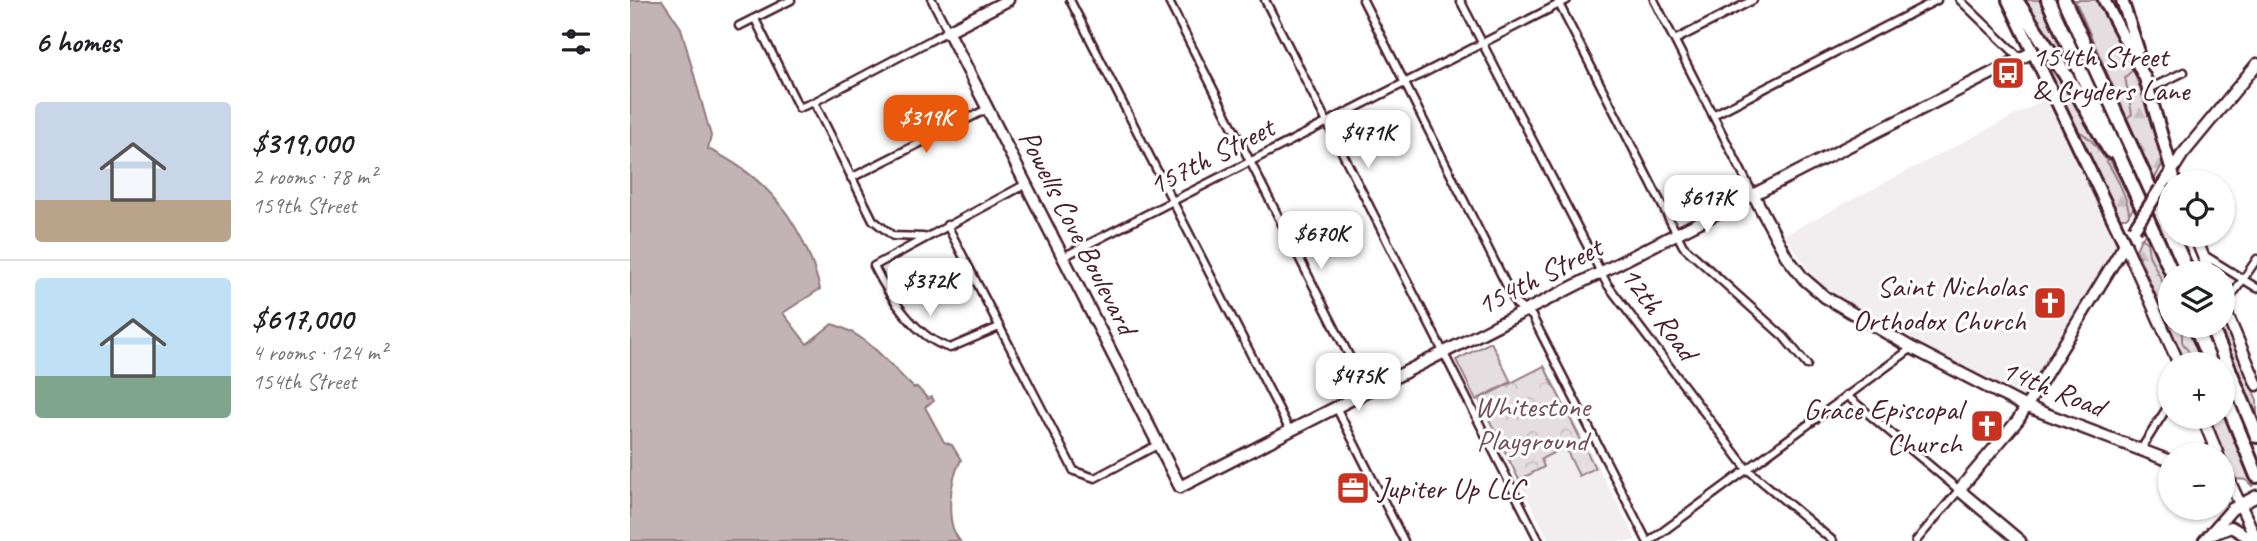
<!DOCTYPE html>
<html lang="en">
<head>
<meta charset="utf-8">
<style>
	:root { --surface:#fff; --page:#f2f2f2; --text:#202124; --muted:#757577; --line:#e0e0e0; --accent:#ea580c }
	body { margin:0; font-family:Caveat,sans-serif; background:var(--page); color:var(--text); height:100vh; display:flex; flex-direction:column; font-size:26px; white-space:nowrap }
	* { box-sizing:border-box; margin:0 }
	p { font-size:23px; color:var(--muted) }
	.icon { flex:none; width:38px; height:38px; fill:none; stroke:currentColor; stroke-width:2; stroke-linecap:round; stroke-linejoin:round }
	.map { position:relative; flex:1; overflow:hidden }
	.details { display:flex; flex-direction:column; background:var(--surface); width:630px }
	.details>* { flex:none }
	.buttons { position:absolute; left:1528px; top:170px; display:grid; gap:14px }
	.buttons a { display:grid; place-items:center; width:77px; height:77px; border-radius:50%; background:var(--surface); box-shadow:0 2px 5px #0004; font-size:35px }
	.price { position:absolute; translate:-50% -60px; padding:0 16px; border-radius:14px; background:#fff; color:#222; font-size:23px; line-height:46px; filter:drop-shadow(0 2px 4px #0008) }
	.price::after { content:''; position:absolute; left:50%; top:42px; width:21px; height:16px; margin-left:-10px; background:inherit; clip-path:polygon(0 0,100% 0,50% 100%) }
	.price.selected { background:var(--accent); color:#fff }
	ul { padding:0; list-style:none }
	li { display:flex; align-items:center; gap:21px; height:175px; padding:0 35px }
	li+li { border-top:2px solid var(--line) }
	li span { display:grid; place-items:center; flex:none; width:196px; height:140px; border-radius:7px; color:#555 }
	li>.icon { margin-inline-start:auto }
	span .icon { width:84px; height:84px; fill:#fffc; stroke-width:1 }
	li b { font-size:30px }
	h2 { display:flex; justify-content:space-between; align-items:center; height:84px; padding:0 35px; font-size:30px }
	main { display:flex; flex:1; min-height:0 }
	.map>svg:first-child { display:block }
</style>
</head>
<body>
<main>
<section class="details">
<h2>6 homes<svg class="icon" aria-label="filters" viewBox="0 0 24 24"><path d="M4 7h16M4 17h16"/><circle cx="9" cy="7" r="2"/><circle cx="15" cy="17" r="2"/></svg></h2>
<ul>
<li><span style="background:linear-gradient(#c9d6e8 70%,#b9a48a 0)"><svg class="icon" aria-label="home" viewBox="0 0 24 24"><path d="M3 11l9-7 9 7M6 9v11h12V9"/></svg></span><div><b>$319,000</b><p>2 rooms · 78 m²</p><p>159th Street</p></div></li>
<li><span style="background:linear-gradient(#bfe0f5 70%,#7fa58c 0)"><svg class="icon" aria-label="home" viewBox="0 0 24 24"><path d="M3 11l9-7 9 7M6 9v11h12V9"/></svg></span><div><b>$617,000</b><p>4 rooms · 124 m²</p><p>154th Street</p></div></li>
</ul>
</section>
<div class="map">
<svg width="1627" height="541" viewBox="0 0 1627 541">
	<defs>
		<pattern id="forest-firs" width="22" height="20" patternUnits="userSpaceOnUse" patternTransform="scale(1.75)"><rect width="22" height="20" fill="#e5dee0"/><path d="M5 1l3.5 6h-7zM16 11l3.5 6h-7z" fill="#c6bec0"/></pattern>
		<pattern id="park-crowns" width="20" height="18" patternUnits="userSpaceOnUse" patternTransform="scale(1.75)"><rect width="20" height="18" fill="#e5dee0"/><path d="M2 6a3 3 0 1 1 6 0M12 15a3 3 0 1 1 6 0" fill="none" stroke="#c6bec0"/></pattern>
	</defs>
	<rect width="100%" height="100%" fill="#fff"/>
	<filter id="ink" filterUnits="userSpaceOnUse"><feTurbulence type="fractalNoise" baseFrequency=".0143" numOctaves="2"/><feDisplacementMap in="SourceGraphic" scale="14" xChannelSelector="R" yChannelSelector="G"/><feConvolveMatrix kernelMatrix="1 2 1 2 8 2 1 2 1" color-interpolation-filters="sRGB"/></filter>
	<g filter="url(#ink)">
		<g fill="#f2eeef">
			<polygon points="1418,98 1489,247 1395,397 1349,376 1208,296 1188,283 1154,235"/>
			<polygon points="915,365 1006,539 1004,541 920,541 846,401"/>
		</g>
		<g fill="#e5dee0" stroke="#987e86" stroke-width="2">
			<polygon points="1390,0 1410,0 1457,102"/>
			<path d="M1445,0H1469C1499,52 1517,105 1533,163L1524,180Z"/>
			<polygon points="1403,37 1451,107 1505,206 1496,218 1490,218"/>
			<polygon points="1517,230 1540,285 1540,326 1558,326 1574,364 1556,364 1506,250"/>
			<polygon points="1593,319 1627,400 1627,420 1588,326 1592,326"/>
			<polygon points="861,342 881,382 846,400 826,360"/>
			<polygon points="1593,408 1623,485 1622,486 1616,480 1605,479 1578,417 1592,416"/>
		</g>
		<g fill="url(#forest-firs)" stroke="#987e86" stroke-width="2">
			<polygon points="1504,69 1533,163 1524,180 1497,118 1502,114 1495,77"/>
			<path d="M1448,131C1468,139 1499,194 1499,215L1496,218H1490Z"/>
			<polygon points="1511,238 1517,242 1519,255 1540,297 1540,326 1552,326 1552,342 1567,364 1556,364 1506,250"/>
		</g>
		<polygon fill="url(#park-crowns)" stroke="#987e86" stroke-width="2" points="914,366 965,468 949,476 935,447 911,459 914,467 889,480 849,399"/>
		<path fill="#c1b3b6" stroke="#91787e" stroke-width="2" d="M0,0H32L51,28L81,136L78,149C139,177 174,225 190,289L153,313L177,344L202,324C238,334 259,365 284,388L287,387L298,399L302,397L304,401L295,407L314,442L322,445L331,460C320,480 314,523 330,541H0Z"/>
		<g fill="none" stroke-linecap="round" stroke-linejoin="round">
			<defs>
				<g id="street">
					<polyline points="440,0 660,431"/>
					<polyline points="538,0 737,391"/>
					<polyline points="635,0 909,541"/>
					<polyline points="733,0 886,304 902,316 1017,541"/>
					<polyline points="830,0 977,284 1117,469 1203,541"/>
					<polyline points="927,0 1053,246 1154,337 1177,365"/>
					<polyline points="1024,0 1123,194"/>
					<polyline points="1330,0 1390,58"/>
					<polyline points="125,19 169,108 184,102 243,220 263,236 293,237"/>
					<polyline points="109,26 161,0"/>
					<polyline points="1045,40 1123,0"/>
					<polyline points="1519,89 1554,72"/>
					<polyline points="184,102 318,31 302,0"/>
					<polyline points="1083,115 1307,0"/>
					<polyline points="221,178 357,109"/>
					<polyline points="317,225 444,471 465,478 529,444"/>
					<polyline points="1574,255 1627,288"/>
					<polyline points="433,257 937,0"/>
					<polyline points="1594,307 1627,259"/>
					<path d="M369,327L320,348C286,338 259,296 244,266L396,184"/>
					<polyline points="1216,395 1329,490 1286,541"/>
					<polyline points="706,407 774,541"/>
					<polyline points="1511,449 1540,403"/>
					<polyline points="1020,541 1282,348"/>
				</g>
				<g id="secondary">
					<polyline points="378,0 318,31 550,487 1403,52"/>
					<polyline points="1545,182 1542,171 1552,155 1627,64"/>
					<polyline points="1123,194 1156,256 1174,279 1195,297 1282,348 1390,404 1540,461"/>
					<polyline points="1564,234 1580,273"/>
					<polyline points="1592,303 1627,385"/>
					<polyline points="1572,416 1588,455"/>
					<polyline points="1592,465 1627,541"/>
					<polyline points="1583,534 1601,527 1625,541"/>
					<polyline points="1390,541 1329,490 1388,420 1495,244 1549,364"/>
					<polyline points="1574,541 1602,509 1627,496"/>
				</g>
				<g id="primary">
					<polyline points="1378,0 1495,244"/>
					<polyline points="1474,0 1515,78 1542,171 1530,189"/>
					<polyline points="1492,0 1508,49"/>
				</g>
				<g id="highway">
					<polyline points="1386,0 1446,91 1480,151"/>
					<polyline points="1418,0 1542,273"/>
					<polyline points="1434,0 1540,232"/>
					<polyline points="1541,234 1558,273"/>
					<polyline points="1565,326 1581,364"/>
					<polyline points="1581,326 1627,436"/>
					<polyline points="1592,390 1627,476"/>
				</g>
			</defs>
			<use href="#street" stroke="#4a1f2b" stroke-width="11"/>
			<use href="#secondary" stroke="#4a1f2b" stroke-width="15"/>
			<use href="#primary" stroke="#4a1f2b" stroke-width="16"/>
			<use href="#highway" stroke="#4a1f2b" stroke-width="18"/>
			<use href="#street" stroke="#fff" stroke-width="6"/>
			<use href="#secondary" stroke="#fff" stroke-width="10"/>
			<use href="#primary" stroke="#fff" stroke-width="10"/>
			<use href="#highway" stroke="#fff" stroke-width="12"/>
			<defs>
				<polyline id="primary-bridge" points="1504,229 1530,189"/>
			</defs>
			<use href="#primary-bridge" stroke="#4a1f2b" stroke-width="16" stroke-linecap="butt"/>
			<use href="#primary-bridge" stroke="#fff" stroke-width="10"/>
		</g>
	</g>
	<defs>
		<symbol id="bus-square" viewBox="-11 -11 22 22"><rect x="-9" y="-9" width="18" height="18" rx="4" fill="#c8321e" stroke="#fff"/><path d="M-5-6H5V4H4V6H2V4H-2V6H-4V4H-5ZM-3.5-4V0h7V-4ZM-3.5 1.2v1.5H-2V1.2ZM2 1.2v1.5H3.5V1.2Z" fill="#fff"/></symbol>
		<symbol id="church-square" viewBox="-11 -11 22 22"><rect x="-9" y="-9" width="18" height="18" rx="4" fill="#c8321e" stroke="#fff"/><path d="M-1.2-6h2.4v3.5h3.3v2.4h-3.3V6h-2.4V-.1h-3.3v-2.4h3.3Z" fill="#fff"/></symbol>
		<symbol id="office-square" viewBox="-11 -11 22 22"><rect x="-9" y="-9" width="18" height="18" rx="4" fill="#c8321e" stroke="#fff"/><path d="M-6-3h4V-5.5h4V-3h4V5H-6ZM-1-4.5V-3h2v-1.5ZM-6 0V1H6V0Z" fill="#fff"/></symbol>
	</defs>
	<g fill-rule="evenodd">
		<use href="#bus-square" x="1359" y="54" width="38" height="38"/>
		<use href="#church-square" x="1401" y="284" width="38" height="38"/>
		<use href="#church-square" x="1338" y="407" width="38" height="38"/>
		<use href="#office-square" x="704" y="469" width="38" height="38"/>
	</g>
	<g text-anchor="middle" stroke-width="6" stroke-linejoin="round" paint-order="stroke">
		<g font-size="30" fill="#4a1f2b" stroke="#fff" text-anchor="start">
			<text x="1402" y="66">154th Street<tspan x="1402" dy="34">&amp; Cryders Lane</tspan></text>
			<text x="1396" y="296" text-anchor="end">Saint Nicholas<tspan x="1396" dy="34">Orthodox Church</tspan></text>
			<text x="1332" y="419" text-anchor="end">Grace Episcopal<tspan x="1332" dy="34">Church</tspan></text>
			<text x="748" y="498">Jupiter Up LLC</text>
		</g>
		<g font-size="30" fill="#4a1f2b" stroke="#fff">
			<text transform="translate(581 156) rotate(-27)" y="10">157th Street</text>
			<text transform="translate(448 232) rotate(63)" y="10">Powells Cove Boulevard</text>
			<text transform="translate(909 276) rotate(-27)" y="10">154th Street</text>
			<text transform="translate(1029 313) rotate(54)" y="10">12th Road</text>
			<text transform="translate(1423 388) rotate(22)" y="10">14th Road</text>
		</g>
		<g font-size="30" fill="#714f58" stroke="#fff">
			<text x="902" y="416">Whitestone<tspan x="902" dy="34">Playground</tspan></text>
		</g>
	</g>
</svg>
<div class="buttons">
<a><svg class="icon" aria-label="locate" viewBox="0 0 24 24"><circle cx="12" cy="12" r="6"/><path d="M12 2v4M12 18v4M2 12h4M18 12h4"/></svg></a>
<a><svg class="icon" aria-label="layers" viewBox="0 0 24 24"><path d="M12 4l9 5-9 5-9-5zM3 14l9 5 9-5"/></svg></a>
<a>+</a>
<a>−</a>
</div>
<b class="price selected" style="left:296px;top:155px">$319K</b>
<b class="price" style="left:738px;top:170px">$471K</b>
<b class="price" style="left:1077px;top:235px">$617K</b>
<b class="price" style="left:691px;top:271px">$670K</b>
<b class="price" style="left:300px;top:318px">$372K</b>
<b class="price" style="left:728px;top:413px">$475K</b>
</div>
</main>
</body>
</html>
